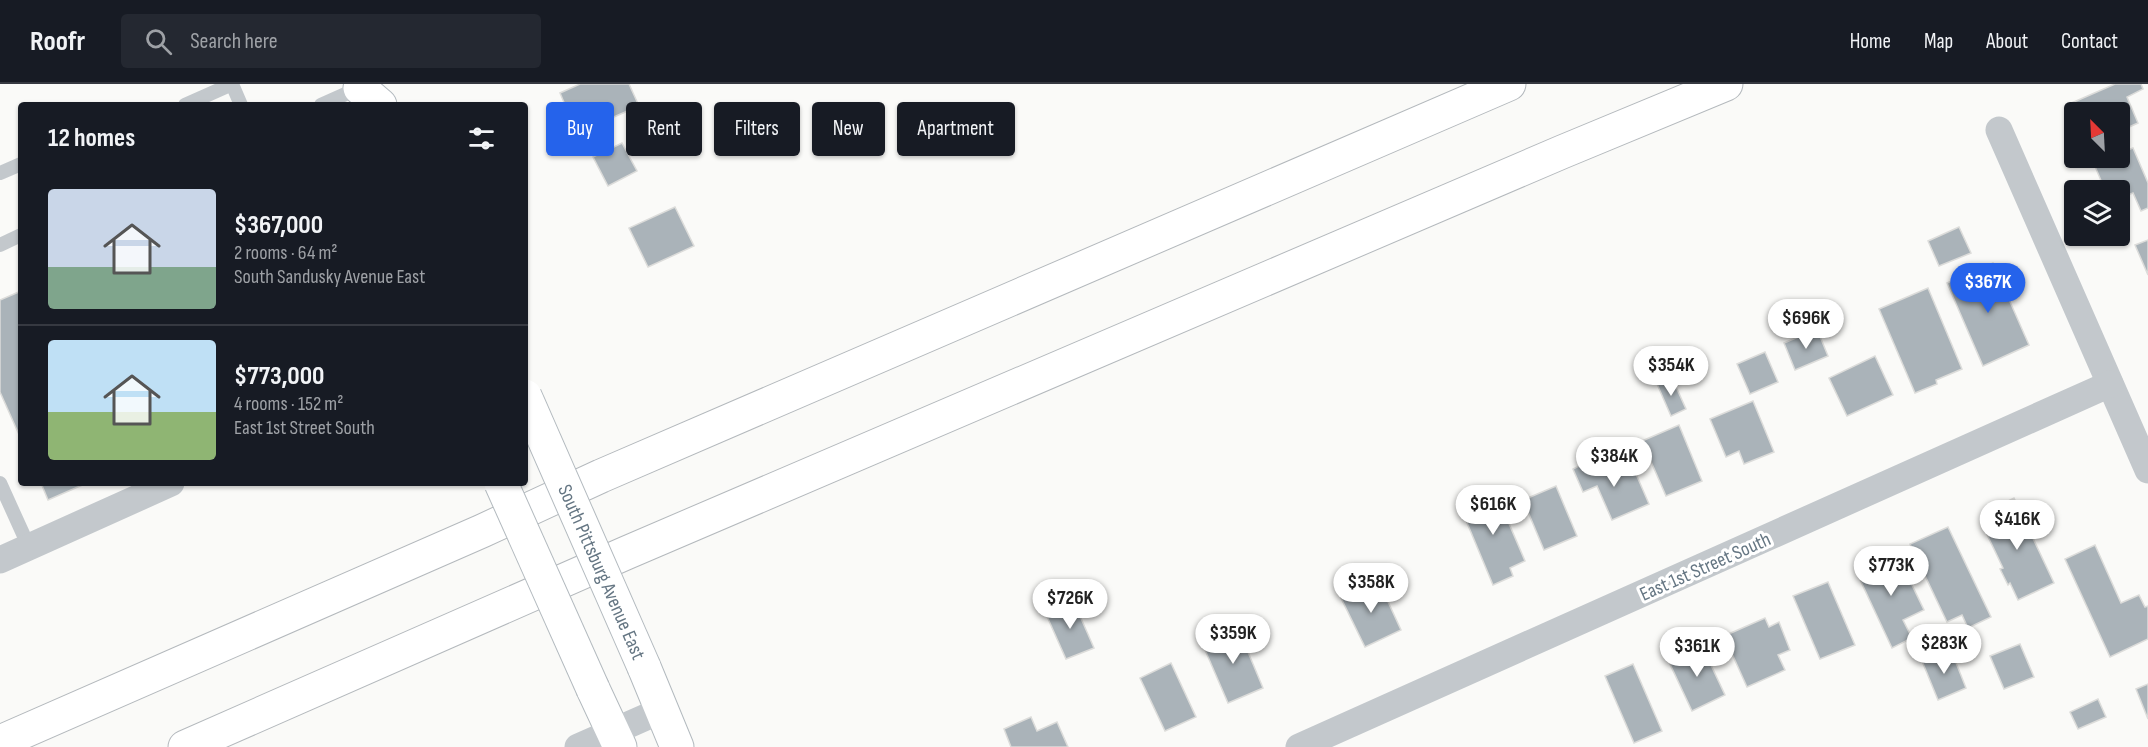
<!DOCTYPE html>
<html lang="en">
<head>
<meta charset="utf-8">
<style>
	:root { --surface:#171b24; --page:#242831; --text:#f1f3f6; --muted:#9ea1a6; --line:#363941; --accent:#2563eb }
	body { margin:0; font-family:"Sofia Sans Condensed",sans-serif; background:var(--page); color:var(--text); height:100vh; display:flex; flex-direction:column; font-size:22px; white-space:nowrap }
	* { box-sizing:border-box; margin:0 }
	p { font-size:20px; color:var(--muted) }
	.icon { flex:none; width:33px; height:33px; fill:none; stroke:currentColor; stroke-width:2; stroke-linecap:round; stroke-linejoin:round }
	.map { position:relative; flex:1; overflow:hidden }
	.panel { position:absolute; left:18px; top:18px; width:510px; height:384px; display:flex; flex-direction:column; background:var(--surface); border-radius:6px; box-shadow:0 2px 4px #0004 }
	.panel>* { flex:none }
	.hud { position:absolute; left:546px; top:18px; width:570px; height:54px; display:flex; gap:12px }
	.needle { width:39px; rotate:336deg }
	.buttons { position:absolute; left:2064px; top:18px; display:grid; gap:12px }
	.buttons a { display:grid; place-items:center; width:66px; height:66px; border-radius:6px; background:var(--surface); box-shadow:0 2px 4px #0004; font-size:30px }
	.price { position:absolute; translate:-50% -51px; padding:0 14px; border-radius:21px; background:#fff; color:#222; font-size:20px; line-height:39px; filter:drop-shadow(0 2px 3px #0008) }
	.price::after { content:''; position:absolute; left:50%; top:36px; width:18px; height:14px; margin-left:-9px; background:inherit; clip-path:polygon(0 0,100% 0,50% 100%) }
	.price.selected { background:var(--accent); color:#fff }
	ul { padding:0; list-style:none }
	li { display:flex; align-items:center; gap:18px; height:150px; padding:0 30px }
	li+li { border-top:2px solid var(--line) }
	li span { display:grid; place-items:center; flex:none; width:168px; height:120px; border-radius:6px; color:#555 }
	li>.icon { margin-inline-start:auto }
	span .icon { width:72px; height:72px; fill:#fffc; stroke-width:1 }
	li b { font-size:26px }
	h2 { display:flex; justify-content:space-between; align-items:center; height:72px; padding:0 30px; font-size:26px }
	.tag { padding:0 21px; border-radius:6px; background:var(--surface); box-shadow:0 2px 4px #0004; font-size:21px; line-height:54px }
	.tag.selected { background:var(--accent); color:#fff }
	header { display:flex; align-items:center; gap:36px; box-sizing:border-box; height:84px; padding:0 30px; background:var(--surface); border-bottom:2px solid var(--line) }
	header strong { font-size:28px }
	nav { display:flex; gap:33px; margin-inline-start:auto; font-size:21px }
	.search { width:420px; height:54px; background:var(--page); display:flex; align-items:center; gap:15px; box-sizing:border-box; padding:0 21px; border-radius:6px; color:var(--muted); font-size:22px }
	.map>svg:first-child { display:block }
</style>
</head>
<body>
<header>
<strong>Roofr</strong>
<div class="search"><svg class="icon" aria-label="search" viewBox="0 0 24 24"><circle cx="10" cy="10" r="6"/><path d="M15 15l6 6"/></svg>Search here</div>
<nav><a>Home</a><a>Map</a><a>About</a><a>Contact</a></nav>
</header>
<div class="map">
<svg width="2148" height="663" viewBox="0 0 2148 663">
	<rect width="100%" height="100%" fill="#fafaf8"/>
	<g fill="#aab3b9" stroke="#dcdcda" stroke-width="1.5">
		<polygon points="580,0 629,0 639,22 577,49 560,9"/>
		<polygon points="2115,0 2141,0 2143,5 2127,13 2138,39 2120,47 2120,28 2074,28 2073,53 2067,37 2073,35 2067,21"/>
		<polygon points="622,59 637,87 608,102 593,73"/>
		<polygon points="2133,64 2148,99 2148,124 2141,127 2133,109 2120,114 2120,106 2105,106 2094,80 2110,74 2120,74 2120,69"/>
		<polygon points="675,123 694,162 648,183 629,144"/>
		<polygon points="1959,143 1971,169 1939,182 1928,157"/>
		<polygon points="2148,156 2148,191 2135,161"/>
		<polygon points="1993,179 2029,261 1983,282 1947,199"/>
		<polygon points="1928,204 1962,285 1936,296 1937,300 1915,309 1879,225"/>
		<polygon points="21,207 21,355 0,308 0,216"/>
		<polygon points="1817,245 1828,272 1795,286 1784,259"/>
		<polygon points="1765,268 1778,298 1750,310 1737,280"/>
		<polygon points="1875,272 1893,311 1847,332 1829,294"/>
		<polygon points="1672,294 1686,325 1671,332 1657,300"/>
		<polygon points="1753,317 1774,368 1744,380 1739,367 1726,373 1710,335"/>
		<polygon points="1679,341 1702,397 1666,412 1642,357"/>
		<polygon points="1630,376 1649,420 1612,436 1597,402 1583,408 1573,385 1589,377 1595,391"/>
		<polygon points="41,399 87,399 48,416"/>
		<polygon points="1556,402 1577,452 1544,466 1523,416"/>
		<polygon points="1495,407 1525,477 1510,484 1513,492 1493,501 1460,422"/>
		<polygon points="2014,414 2054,499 2018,516 2010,499 2008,501 2000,485 2003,484 1981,438 1997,430 1994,424"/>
		<polygon points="1948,443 1991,533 1968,544 1962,531 1947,538 1910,460"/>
		<polygon points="2095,461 2121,519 2139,511 2145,523 2148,522 2148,555 2110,573 2065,475"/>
		<polygon points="1896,468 1924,526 1903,536 1912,554 1892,564 1856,487"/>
		<polygon points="1378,496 1401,546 1365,563 1341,514"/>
		<polygon points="1828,498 1855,561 1820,575 1793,512"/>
		<polygon points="1073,516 1094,564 1066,575 1045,528"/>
		<polygon points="1765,534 1769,543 1779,538 1790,566 1778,571 1785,586 1747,603 1724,552"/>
		<polygon points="1238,544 1263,604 1228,619 1202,559"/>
		<polygon points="2020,560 2034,593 2004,605 1990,572"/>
		<polygon points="1702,562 1725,611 1692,627 1669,578"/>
		<polygon points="1951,566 1966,604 1938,616 1922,577"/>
		<polygon points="1171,579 1196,633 1165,647 1140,594"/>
		<polygon points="1633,580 1662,647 1634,659 1605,592"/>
		<polygon points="2148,600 2148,635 2136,605"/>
		<polygon points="2098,615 2106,633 2078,645 2070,628"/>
		<polygon points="1031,633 1037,647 1057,638 1068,663 1011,663 1004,645"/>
	</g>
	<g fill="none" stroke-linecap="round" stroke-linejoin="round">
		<defs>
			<g id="secondary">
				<polyline points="360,4 380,21"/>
				<polyline points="644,583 677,663"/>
				<polyline points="593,605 620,663"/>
			</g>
			<g id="highway">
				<polyline points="0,658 482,447 601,392 1509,0"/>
				<polyline points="185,663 626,469 1562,68 1726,0"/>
			</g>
		</defs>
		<use href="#secondary" stroke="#b3babf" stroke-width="35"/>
		<use href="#highway" stroke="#b4b9bd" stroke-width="35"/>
		<g stroke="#c3c8cc" stroke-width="14">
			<polyline points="185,21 232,0 241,21"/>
			<polyline points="321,21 361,3"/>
			<polyline points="0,89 21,80"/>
			<polyline points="0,161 21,151"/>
			<polyline points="0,399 29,463"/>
		</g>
		<g stroke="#c3c8cc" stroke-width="27">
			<polyline points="1999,46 2148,386"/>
			<polyline points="0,476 171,399"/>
			<polyline points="578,663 662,626"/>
			<polyline points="1299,663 2110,300"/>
		</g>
		<use href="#secondary" stroke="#fff" stroke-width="33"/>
		<use href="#highway" stroke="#fff" stroke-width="33"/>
		<defs>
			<g id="secondary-bridge">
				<path id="s1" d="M525,312L644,583"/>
				<polyline points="501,399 593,605"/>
			</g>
		</defs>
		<use href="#secondary-bridge" stroke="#b3babf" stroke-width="35" stroke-linecap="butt"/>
		<use href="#secondary-bridge" stroke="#fff" stroke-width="33"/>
	</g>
	<g text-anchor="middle" stroke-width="6" stroke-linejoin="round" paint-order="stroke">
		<g font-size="20" fill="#657683" stroke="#fff">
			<text transform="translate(1705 482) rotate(-24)" y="7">East 1st Street South</text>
			<text dy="7" stroke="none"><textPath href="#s1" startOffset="192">South Pittsburg Avenue East</textPath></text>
		</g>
	</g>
</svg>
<div class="buttons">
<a><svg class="needle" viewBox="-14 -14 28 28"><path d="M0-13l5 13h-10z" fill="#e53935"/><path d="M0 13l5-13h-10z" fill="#9ea1a6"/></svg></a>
<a><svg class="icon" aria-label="layers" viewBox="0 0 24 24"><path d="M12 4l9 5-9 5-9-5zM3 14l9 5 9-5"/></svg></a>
</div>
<b class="price selected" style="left:1988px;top:230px">$367K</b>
<b class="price" style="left:1806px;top:266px">$696K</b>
<b class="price" style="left:1671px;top:313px">$354K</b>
<b class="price" style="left:1614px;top:404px">$384K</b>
<b class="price" style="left:1493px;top:452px">$616K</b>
<b class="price" style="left:2017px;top:467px">$416K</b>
<b class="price" style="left:1891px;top:513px">$773K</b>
<b class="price" style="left:1371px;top:530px">$358K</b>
<b class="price" style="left:1070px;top:546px">$726K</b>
<b class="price" style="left:1233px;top:581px">$359K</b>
<b class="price" style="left:1944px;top:591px">$283K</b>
<b class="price" style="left:1697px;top:594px">$361K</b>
<div class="hud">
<a class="tag selected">Buy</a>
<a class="tag">Rent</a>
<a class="tag">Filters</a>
<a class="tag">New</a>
<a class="tag">Apartment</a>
</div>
<section class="panel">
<h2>12 homes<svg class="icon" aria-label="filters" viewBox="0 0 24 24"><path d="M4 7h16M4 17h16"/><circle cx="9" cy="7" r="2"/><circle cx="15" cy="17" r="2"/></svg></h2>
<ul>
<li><span style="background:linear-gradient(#c9d6e8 65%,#7fa58c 0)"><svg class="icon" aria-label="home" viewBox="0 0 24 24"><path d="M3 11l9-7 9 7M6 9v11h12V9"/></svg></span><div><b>$367,000</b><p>2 rooms · 64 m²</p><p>South Sandusky Avenue East</p></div></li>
<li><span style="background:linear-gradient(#bfe0f5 60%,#8fb573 0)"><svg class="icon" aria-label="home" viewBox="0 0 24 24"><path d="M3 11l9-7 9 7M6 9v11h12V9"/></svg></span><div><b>$773,000</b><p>4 rooms · 152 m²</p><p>East 1st Street South</p></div></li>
</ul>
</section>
</div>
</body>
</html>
